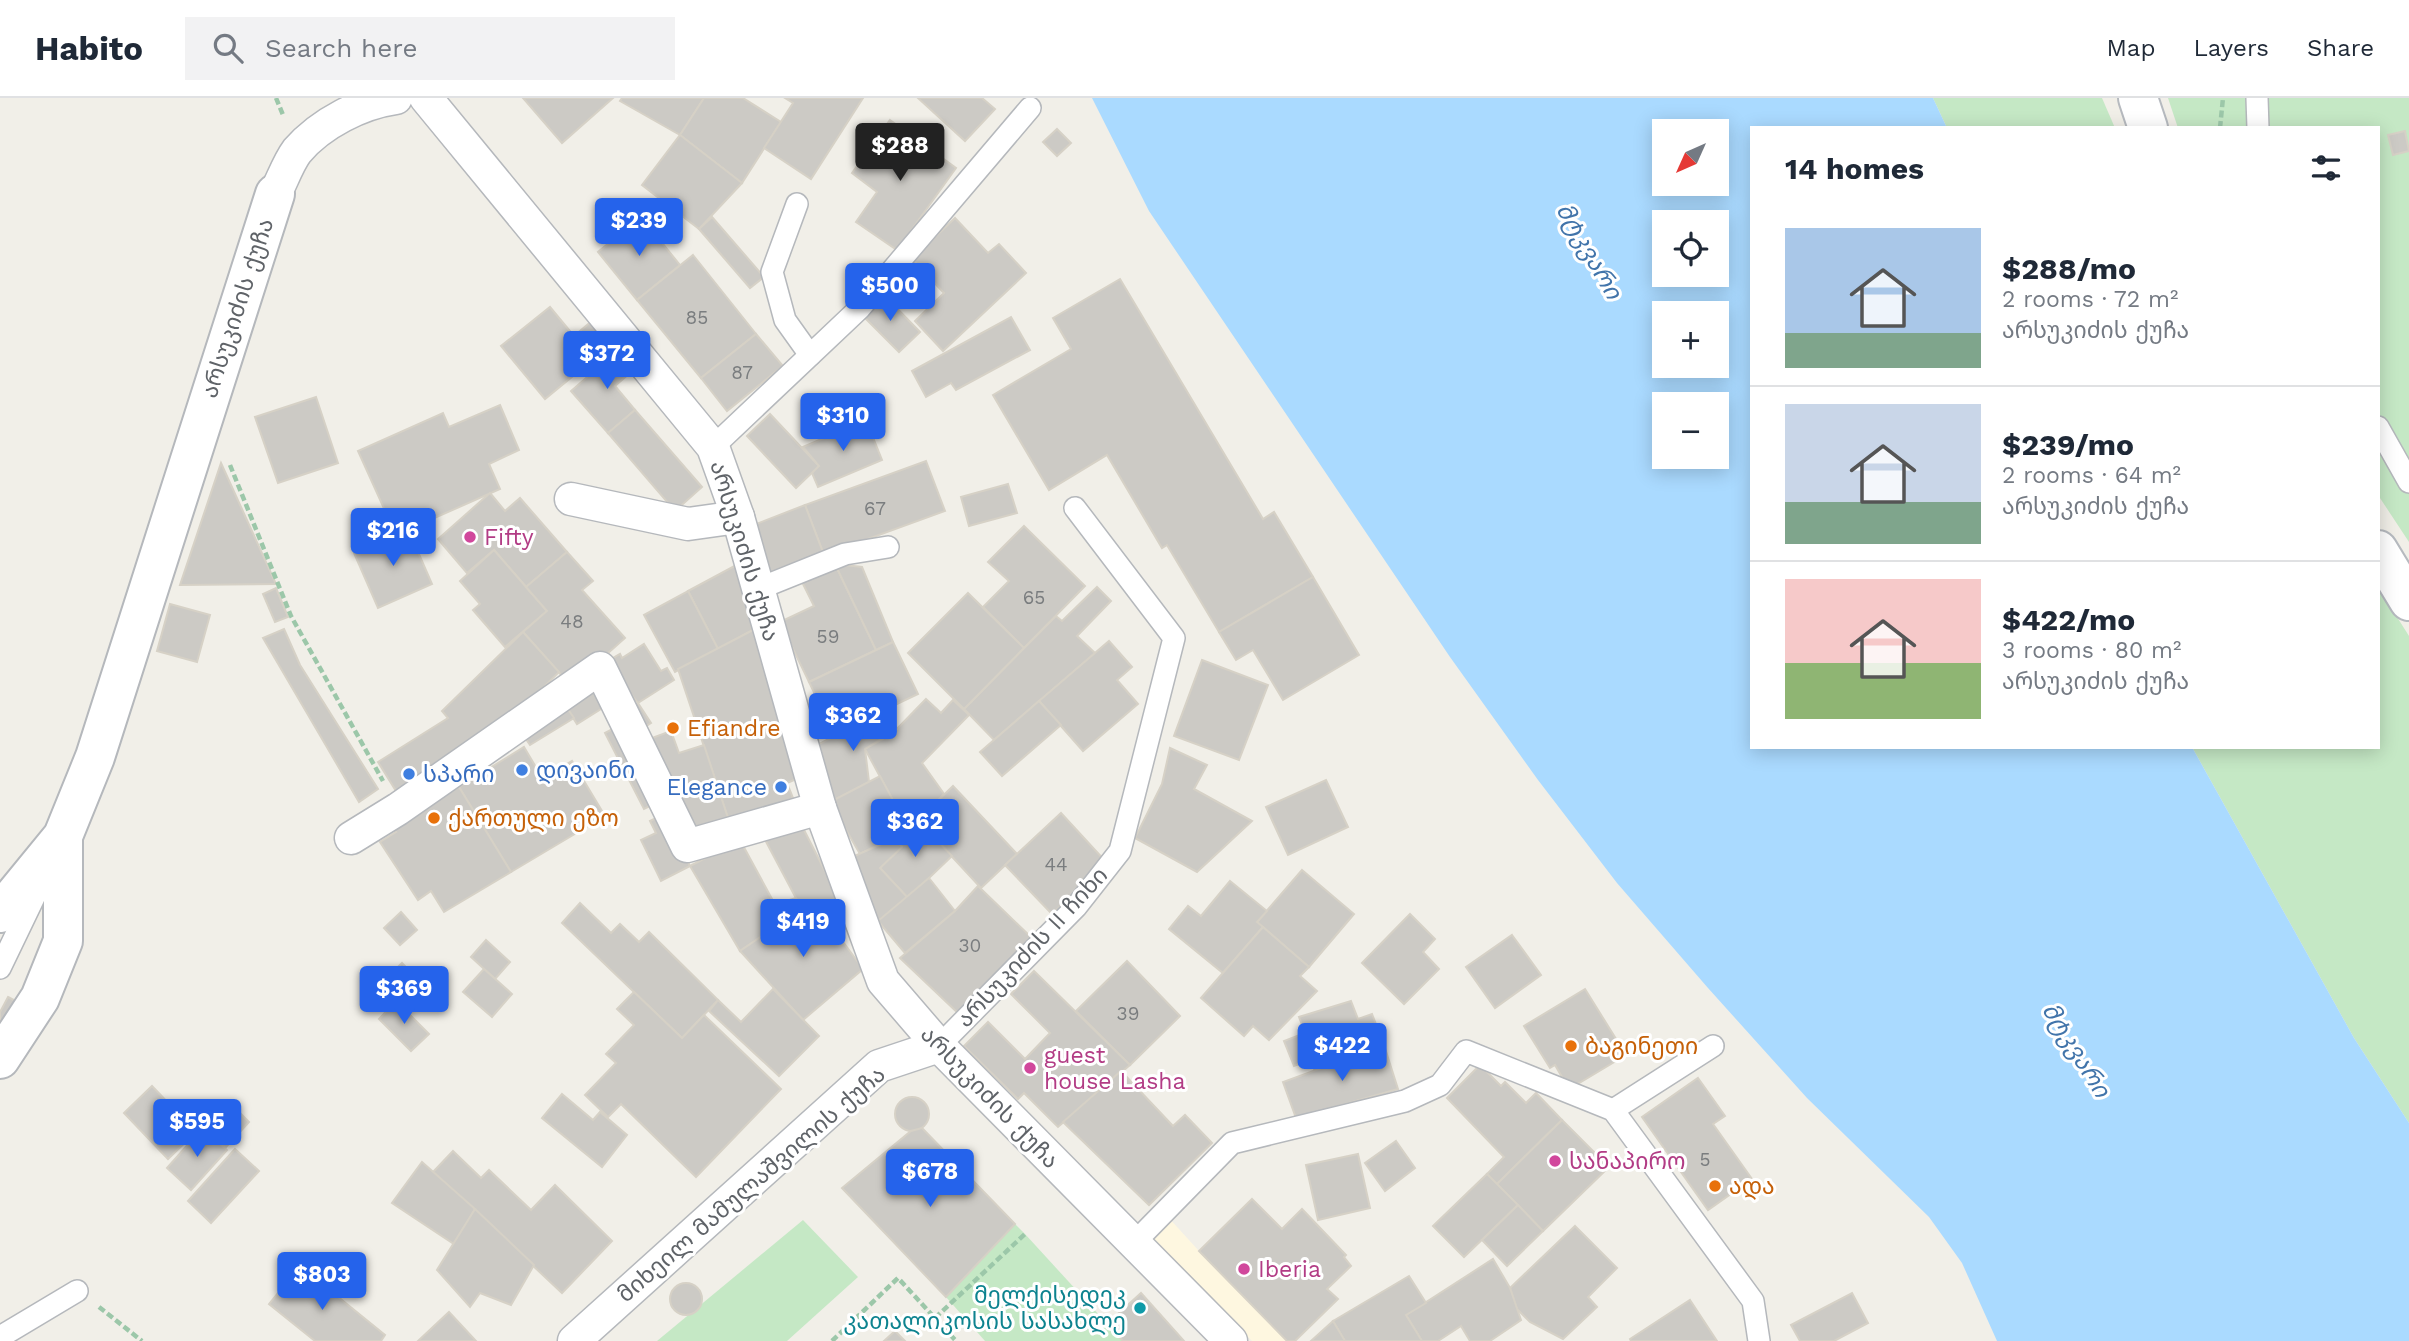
<!DOCTYPE html>
<html lang="en">
<head>
<meta charset="utf-8">
<style>
	:root { --surface:#fff; --page:#f2f2f3; --text:#1f2937; --muted:#747a83; --line:#e0e1e3; --accent:#2563eb }
	body { margin:0; font-family:"Work Sans","Noto Sans Georgian",sans-serif; background:var(--page); color:var(--text); height:100vh; display:flex; flex-direction:column; font-size:26px; white-space:nowrap }
	* { box-sizing:border-box; margin:0 }
	p { font-size:23px; color:var(--muted) }
	.icon { flex:none; width:38px; height:38px; fill:none; stroke:currentColor; stroke-width:2; stroke-linecap:round; stroke-linejoin:round }
	.map { position:relative; flex:1; overflow:hidden }
	.details { position:absolute; left:1750px; top:28px; width:630px; height:623px; display:flex; flex-direction:column; background:var(--surface); border-radius:0px; box-shadow:0 4px 18px #0003 }
	.details>* { flex:none }
	.needle { width:46px; rotate:225deg }
	.controls { position:absolute; left:1652px; top:21px; display:grid; gap:14px }
	.controls a { display:grid; place-items:center; width:77px; height:77px; border-radius:0px; background:var(--surface); box-shadow:0 4px 18px #0003; font-size:35px }
	.price { position:absolute; translate:-50% -60px; padding:0 16px; border-radius:7px; background:var(--accent); color:#fff; font-size:23px; line-height:46px; filter:drop-shadow(0 2px 4px #0008) }
	.price::after { content:''; position:absolute; left:50%; top:42px; width:21px; height:16px; margin-left:-10px; background:inherit; clip-path:polygon(0 0,100% 0,50% 100%) }
	.price.on { background:#222; color:#fff }
	ul { padding:0; list-style:none }
	li { display:flex; align-items:center; gap:21px; height:175px; padding:0 35px }
	li+li { border-top:2px solid var(--line) }
	li span { display:grid; place-items:center; flex:none; width:196px; height:140px; border-radius:0px; color:#555 }
	li>.icon { margin-inline-start:auto }
	span .icon { width:84px; height:84px; fill:#fffc; stroke-width:1 }
	li b { font-size:30px }
	h2 { display:flex; justify-content:space-between; align-items:center; height:84px; padding:0 35px; font-size:30px }
	header { display:flex; align-items:center; gap:42px; box-sizing:border-box; height:98px; padding:0 35px; background:var(--surface); border-bottom:2px solid var(--line) }
	header strong { font-size:33px }
	nav { display:flex; gap:38px; margin-inline-start:auto; font-size:24px }
	.search { width:490px; height:63px; background:var(--page); display:flex; align-items:center; gap:18px; box-sizing:border-box; padding:0 24px; border-radius:0px; color:var(--muted); font-size:26px }
	.map>svg:first-child { display:block }
</style>
</head>
<body>
<header>
<strong>Habito</strong>
<div class="search"><svg class="icon" aria-label="search" viewBox="0 0 24 24"><circle cx="10" cy="10" r="6"/><path d="M15 15l6 6"/></svg>Search here</div>
<nav><a>Map</a><a>Layers</a><a>Share</a></nav>
</header>
<div class="map">
<svg width="2409" height="1243" viewBox="0 0 2409 1243">
	<rect width="100%" height="100%" fill="#f1efe8"/>
	<polygon fill="#fef7e0" points="1168,1119 1199,1153 1287,1243 1252,1243 1150,1139"/>
	<g fill="#c5e8c5">
		<polygon points="1933,0 2102,0 2115,30 1947,30"/>
		<polygon points="2168,0 2409,0 2409,444 2378,397 2378,30 2178,30"/>
		<polygon points="2378,489 2409,538 2409,1025 2354,940 2192,649 2378,649"/>
		<polygon points="803,1122 858,1179 787,1243 657,1243"/>
		<polygon points="1015,1126 1025,1136 1123,1243 985,1243 946,1199"/>
	</g>
	<path fill="#aadaff" fill-rule="evenodd" d="M1092,0H1933L1947,30H1752V649H2192L2354,940L2409,1025V1243H1997L1962,1165L1929,1119L1807,1000L1708,890L1617,785L1538,682L1450,559L1149,113ZM1664,33H1717V86H1664ZM1664,124H1717V177H1664ZM1664,215H1717V268H1664ZM1664,306H1717V359H1664Z"/>
	<g fill="#cccac5" stroke="#d6d1c6" stroke-width="2">
		<polygon points="523,0 613,0 562,45"/>
		<polygon points="622,0 704,0 680,37 620,3"/>
		<polygon points="704,0 743,0 781,24 742,85 680,37"/>
		<polygon points="785,0 863,0 811,81 764,50 793,5"/>
		<polygon points="918,0 982,0 995,11 965,43"/>
		<polygon points="890,22 956,70 897,152 856,124 877,94 852,75"/>
		<polygon points="1057,31 1071,45 1057,58 1043,44"/>
		<polygon points="2405,33 2409,53 2393,57 2388,37"/>
		<polygon points="680,37 742,85 699,131 642,87"/>
		<polygon points="641,119 680,167 637,202 598,154"/>
		<polygon points="712,119 764,179 750,190 699,131"/>
		<polygon points="955,120 988,155 999,146 1026,175 943,253 915,223 944,195 912,161"/>
		<polygon points="693,157 756,236 701,280 637,202"/>
		<polygon points="1120,181 1263,421 1274,414 1313,479 1219,534 1167,447 1162,450 1107,357 1049,392 993,297 1071,251 1053,220"/>
		<polygon points="882,195 920,234 899,254 861,216"/>
		<polygon points="550,209 574,238 593,222 612,246 545,301 501,248"/>
		<polygon points="1011,219 1030,252 956,292 951,285 926,299 912,273"/>
		<polygon points="756,236 783,268 727,313 701,280"/>
		<polygon points="621,250 637,269 615,288 635,312 608,335 571,293"/>
		<polygon points="316,299 338,365 278,385 255,319"/>
		<polygon points="500,307 519,352 489,366 500,391 396,437 358,353 443,315 449,329"/>
		<polygon points="635,312 702,389 675,413 608,335"/>
		<polygon points="770,316 819,368 796,390 747,338"/>
		<polygon points="866,322 882,362 818,389 812,375 819,368 803,349"/>
		<polygon points="926,363 945,413 824,457 805,407"/>
		<polygon points="221,365 276,486 180,487"/>
		<polygon points="1008,386 1017,415 969,428 961,399"/>
		<polygon points="490,395 505,413 520,400 567,454 526,489 494,452 467,475 438,441"/>
		<polygon points="805,407 824,457 775,477 763,473 746,430"/>
		<polygon points="1024,428 1085,488 1024,550 983,509 1009,483 988,464"/>
		<polygon points="408,431 432,486 378,510 354,455"/>
		<polygon points="494,452 547,513 505,549 473,512 480,506 460,483"/>
		<polygon points="567,454 593,483 582,492 625,540 571,588 523,534 547,513 526,489"/>
		<polygon points="740,465 755,531 718,551 688,493"/>
		<polygon points="835,466 876,552 809,584 780,524 814,508 801,482"/>
		<polygon points="835,466 862,469 893,544 876,552"/>
		<polygon points="1313,479 1359,557 1283,602 1253,552 1236,562 1219,534"/>
		<polygon points="1097,489 1111,503 1077,538 1095,555 994,642 964,611 1056,518 1062,523"/>
		<polygon points="276,490 288,519 275,524 263,496"/>
		<polygon points="688,493 718,551 675,574 644,517"/>
		<polygon points="968,495 1024,550 964,611 908,555"/>
		<polygon points="170,506 210,517 197,564 157,553"/>
		<polygon points="284,531 300,567 378,691 359,704 263,540"/>
		<polygon points="755,531 806,677 787,685 793,700 730,726 678,571"/>
		<polygon points="523,534 559,574 480,652 401,701 378,664 448,620 442,613"/>
		<polygon points="1109,543 1132,569 1117,582 1138,606 1083,653 1039,603"/>
		<polygon points="893,544 918,596 834,636 809,584"/>
		<polygon points="644,546 661,573 667,570 674,582 638,605 606,564 620,556 622,560"/>
		<polygon points="1202,562 1268,587 1239,662 1174,638"/>
		<polygon points="597,587 609,606 577,626 565,607"/>
		<polygon points="926,601 941,615 953,602 969,617 922,665 944,696 909,732 865,651 892,636"/>
		<polygon points="1039,603 1061,627 1002,678 980,654"/>
		<polygon points="638,605 651,625 640,632 627,612"/>
		<polygon points="565,607 574,620 530,647 521,634"/>
		<polygon points="887,611 897,631 865,651 869,684 835,702 817,647"/>
		<polygon points="620,627 660,703 644,711 605,635"/>
		<polygon points="671,633 679,655 704,647 730,726 692,737 641,644"/>
		<polygon points="524,649 543,681 572,663 605,718 511,774 459,689"/>
		<polygon points="1170,650 1207,667 1194,691 1252,723 1197,774 1135,740 1162,686"/>
		<polygon points="880,678 909,732 860,756 830,704"/>
		<polygon points="1326,682 1348,729 1288,757 1266,709"/>
		<polygon points="953,688 1017,756 981,790 918,722"/>
		<polygon points="459,689 511,774 444,814 431,793 418,802 380,744 396,734 392,729"/>
		<polygon points="1061,715 1107,765 1052,816 1005,767"/>
		<polygon points="664,716 690,768 661,783 641,742 656,735 650,723"/>
		<polygon points="918,722 952,758 908,800 880,770 902,749 895,740 909,732"/>
		<polygon points="802,728 853,828 841,832 834,821 826,825 819,811 806,819 763,738"/>
		<polygon points="895,740 902,749 880,770 908,800 878,823 850,760"/>
		<polygon points="740,742 784,823 740,853 690,768"/>
		<polygon points="1302,772 1354,816 1309,869 1257,824"/>
		<polygon points="929,780 955,813 905,855 878,823"/>
		<polygon points="1230,783 1267,813 1257,824 1263,829 1223,875 1169,831 1188,808 1201,818"/>
		<polygon points="978,788 1032,840 959,916 900,860 955,813"/>
		<polygon points="796,800 806,819 819,811 863,871 803,922 740,853 784,823 776,806"/>
		<polygon points="580,805 611,835 620,826 639,844 649,834 718,902 682,940 562,825"/>
		<polygon points="401,814 417,832 400,847 384,830"/>
		<polygon points="1410,816 1435,841 1423,854 1439,871 1404,906 1362,865"/>
		<polygon points="1263,829 1309,869 1300,878 1317,893 1269,942 1253,928 1244,938 1201,900"/>
		<polygon points="1512,837 1541,877 1495,910 1466,869"/>
		<polygon points="486,842 510,864 495,881 471,859"/>
		<polygon points="1127,863 1180,918 1130,967 1076,913"/>
		<polygon points="402,865 418,882 396,903 380,887"/>
		<polygon points="484,871 512,896 492,919 463,894"/>
		<polygon points="1034,873 1130,967 1058,1029 1024,995 1018,1001 964,948 988,924 1025,961 1050,935 1011,896"/>
		<polygon points="773,891 819,938 779,978 709,913 718,902 741,924"/>
		<polygon points="1585,891 1626,957 1569,991 1555,967 1550,970 1524,928"/>
		<polygon points="634,894 682,940 704,917 781,991 696,1079 621,1006 608,1019 585,997 616,965 606,956 634,927 617,911"/>
		<polygon points="8,899 25,908 13,931 0,925 0,914"/>
		<polygon points="396,903 429,936 411,953 379,921"/>
		<polygon points="1351,903 1358,921 1372,916 1384,947 1315,973 1310,962 1294,968 1284,943 1305,935 1299,919"/>
		<polygon points="1384,947 1398,991 1296,1020 1283,984"/>
		<polygon points="1480,967 1501,988 1505,984 1526,1005 1536,995 1562,1022 1497,1086 1487,1076 1504,1059 1447,1000"/>
		<polygon points="1121,973 1173,1028 1185,1017 1212,1045 1149,1107 1063,1024"/>
		<polygon points="1698,980 1725,1018 1713,1026 1752,1081 1708,1112 1642,1019"/>
		<polygon points="152,988 196,1034 168,1061 124,1015"/>
		<polygon points="562,996 593,1022 600,1014 627,1037 602,1069 542,1020"/>
		<circle cx="912" cy="1016" r="17"/>
		<polygon points="231,1006 249,1024 226,1049 208,1032"/>
		<polygon points="1562,1022 1609,1069 1543,1133 1497,1086"/>
		<polygon points="922,1030 1015,1126 946,1199 842,1090 911,1033"/>
		<polygon points="202,1031 227,1052 191,1092 167,1070"/>
		<polygon points="1396,1043 1415,1070 1385,1093 1365,1065"/>
		<polygon points="235,1051 259,1073 211,1125 188,1103"/>
		<polygon points="453,1053 481,1080 489,1072 531,1112 555,1087 612,1143 562,1195 433,1074"/>
		<polygon points="1358,1056 1370,1110 1318,1122 1306,1067"/>
		<polygon points="422,1064 475,1111 454,1146 392,1105"/>
		<polygon points="1487,1076 1518,1107 1464,1159 1433,1128"/>
		<polygon points="1252,1101 1282,1131 1302,1111 1346,1157 1344,1159 1351,1168 1327,1191 1338,1201 1295,1243 1287,1243 1199,1153"/>
		<polygon points="1518,1107 1543,1133 1507,1168 1482,1142"/>
		<polygon points="475,1111 534,1167 511,1207 480,1195 470,1209 437,1172"/>
		<polygon points="1575,1128 1617,1170 1588,1199 1597,1209 1563,1241 1530,1224 1516,1210 1510,1190"/>
		<polygon points="1493,1161 1510,1190 1521,1222 1490,1243 1470,1243 1461,1228 1438,1243 1422,1243 1406,1217"/>
		<polygon points="300,1168 385,1237 381,1243 315,1243 269,1206"/>
		<polygon points="1409,1178 1426,1205 1406,1217 1422,1243 1345,1243 1333,1223"/>
		<circle cx="686" cy="1201" r="16"/>
		<polygon points="1141,1195 1184,1243 1123,1243 1107,1226"/>
		<polygon points="1852,1195 1868,1225 1834,1243 1800,1243 1791,1227"/>
		<polygon points="1690,1202 1717,1243 1631,1243 1630,1241"/>
		<polygon points="449,1214 476,1243 418,1243"/>
		<polygon points="1333,1223 1345,1243 1311,1243"/>
		<polygon points="895,1233 905,1243 884,1243"/>
	</g>
	<g fill="none" stroke-linecap="round" stroke-linejoin="round">
		<defs>
			<g id="service">
				<polyline points="2257,0 2258,30"/>
				<polyline points="797,106 772,174 785,222 810,257"/>
				<polyline points="2378,329 2409,384"/>
				<polyline points="713,349 860,210 1030,10"/>
				<polyline points="758,491 845,456 888,449"/>
				<polyline points="0,870 40,787"/>
				<polyline points="939,948 1076,809 1120,753 1174,540 1075,410"/>
				<polyline points="1613,1012 1713,948"/>
				<polyline points="1135,1144 1232,1045 1405,1003 1440,987 1466,953 1613,1012 1753,1203 1759,1243"/>
				<polyline points="0,1239 77,1193"/>
			</g>
			<g id="pedestrian">
				<polyline points="426,0 713,349 738,419 820,710 883,883 939,948 1231,1243"/>
				<path d="M275,96C282,83 288,65 297,53C321,25 361,5 396,0"/>
				<polyline points="571,401 688,426 738,419"/>
				<polyline points="351,740 398,711 600,570 687,748 820,710"/>
				<polyline points="574,1243 879,968 939,948"/>
			</g>
			<g id="minor">
				<polyline points="0,815 63,738 95,659 275,96"/>
				<polyline points="0,961 40,900 63,843 63,738"/>
			</g>
			<g id="secondary">
				<polyline points="2138,0 2148,30"/>
				<polyline points="2378,452 2409,503"/>
			</g>
		</defs>
		<use href="#service" stroke="#b5b8bc" stroke-width="24"/>
		<use href="#pedestrian" stroke="#b5b8bc" stroke-width="35"/>
		<use href="#minor" stroke="#b5b8bc" stroke-width="42"/>
		<use href="#secondary" stroke="#b6babf" stroke-width="42"/>
		<g stroke="#9cc7a9" stroke-width="4.5" stroke-dasharray="7 3.5" stroke-linecap="butt">
			<polyline points="276,0 283,17"/>
			<polyline points="2220,30 2223,0"/>
			<polyline points="230,367 291,518 383,683"/>
			<polyline points="99,1209 142,1243"/>
			<polyline points="935,1220 1025,1136"/>
			<polyline points="832,1243 898,1180 956,1243"/>
		</g>
		<use href="#service" stroke="#fff" stroke-width="21"/>
		<use href="#pedestrian" stroke="#fff" stroke-width="32"/>
		<use href="#minor" stroke="#fff" stroke-width="38"/>
		<use href="#secondary" stroke="#fff" stroke-width="38"/>
	</g>
	<g fill="#d1479c" stroke="#fff" stroke-width="2.5">
		<circle cx="470" cy="439" r="7"/>
		<circle cx="1030" cy="970" r="7"/>
		<circle cx="1555" cy="1063" r="7"/>
		<circle cx="1244" cy="1171" r="7"/>
	</g>
	<g fill="#e8710a" stroke="#fff" stroke-width="2.5">
		<circle cx="673" cy="630" r="7"/>
		<circle cx="434" cy="720" r="7"/>
		<circle cx="1571" cy="948" r="7"/>
		<circle cx="1715" cy="1088" r="7"/>
	</g>
	<g fill="#3f7fe0" stroke="#fff" stroke-width="2.5">
		<circle cx="522" cy="672" r="7"/>
		<circle cx="409" cy="676" r="7"/>
		<circle cx="781" cy="689" r="7"/>
	</g>
	<circle fill="#0f9aa8" stroke="#fff" stroke-width="2.5" cx="1140" cy="1210" r="7"/>
	<g text-anchor="middle" stroke-width="6" stroke-linejoin="round" paint-order="stroke">
		<g font-size="19" fill="#7a7d7f">
			<text x="697" y="226">85</text>
			<text x="742" y="281">87</text>
			<text x="875" y="417">67</text>
			<text x="1034" y="506">65</text>
			<text x="572" y="530">48</text>
			<text x="828" y="545">59</text>
			<text x="1056" y="773">44</text>
			<text x="970" y="854">30</text>
			<text x="1128" y="922">39</text>
			<text x="1705" y="1068">5</text>
		</g>
		<g font-size="23" fill="#5f6368" stroke="#fff">
			<text transform="translate(237 210) rotate(-72)" y="8">არსუკიძის ქუჩა</text>
			<text transform="translate(745 453) rotate(73)" y="8">არსუკიძის ქუჩა</text>
			<text transform="translate(1032 849) rotate(-47)" y="8">არსუკიძის II ჩიხი</text>
			<text transform="translate(990 999) rotate(46)" y="8">არსუკიძის ქუჩა</text>
			<text transform="translate(751 1086) rotate(-41)" y="8">მიხეილ მამულაშვილის ქუჩა</text>
		</g>
		<g font-size="23" fill="#b23c85" stroke="#fff" text-anchor="start">
			<text x="484" y="447">Fifty</text>
			<text x="1044" y="965">guest<tspan x="1044" dy="26">house Lasha</tspan></text>
			<text x="1569" y="1071">სანაპირო</text>
			<text x="1258" y="1179">Iberia</text>
		</g>
		<g font-size="23" fill="#c56008" stroke="#fff" text-anchor="start">
			<text x="687" y="638">Efiandre</text>
			<text x="448" y="728">ქართული ეზო</text>
			<text x="1585" y="956">ბაგინეთი</text>
			<text x="1729" y="1096">ადა</text>
		</g>
		<g font-size="23" fill="#366cbe" stroke="#fff" text-anchor="start">
			<text x="536" y="680">დივაინი</text>
			<text x="423" y="684">სპარი</text>
			<text x="767" y="697" text-anchor="end">Elegance</text>
		</g>
		<g font-size="23" fill="#0d838f" stroke="#fff" text-anchor="end">
			<text x="1126" y="1205">მელქისედეკ<tspan x="1126" dy="26">კათალიკოსის სასახლე</tspan></text>
		</g>
		<g font-size="24" font-style="italic" fill="#4174aa" stroke="#fff">
			<text transform="translate(1589 153) rotate(60)" y="8">მტკვარი</text>
			<text transform="translate(2076 952) rotate(58)" y="8">მტკვარი</text>
		</g>
	</g>
</svg>
<div class="controls">
<a><svg class="needle" viewBox="-14 -14 28 28"><path d="M0-13l5 13h-10z" fill="#e53935"/><path d="M0 13l5-13h-10z" fill="#747a83"/></svg></a>
<a><svg class="icon" aria-label="locate" viewBox="0 0 24 24"><circle cx="12" cy="12" r="6"/><path d="M12 2v4M12 18v4M2 12h4M18 12h4"/></svg></a>
<a>+</a>
<a>−</a>
</div>
<b class="price on" style="left:900px;top:85px">$288</b>
<b class="price" style="left:639px;top:160px">$239</b>
<b class="price" style="left:890px;top:225px">$500</b>
<b class="price" style="left:607px;top:293px">$372</b>
<b class="price" style="left:843px;top:355px">$310</b>
<b class="price" style="left:393px;top:470px">$216</b>
<b class="price" style="left:853px;top:655px">$362</b>
<b class="price" style="left:915px;top:761px">$362</b>
<b class="price" style="left:803px;top:861px">$419</b>
<b class="price" style="left:404px;top:928px">$369</b>
<b class="price" style="left:1342px;top:985px">$422</b>
<b class="price" style="left:197px;top:1061px">$595</b>
<b class="price" style="left:930px;top:1111px">$678</b>
<b class="price" style="left:322px;top:1214px">$803</b>
<section class="details">
<h2>14 homes<svg class="icon" aria-label="filters" viewBox="0 0 24 24"><path d="M4 7h16M4 17h16"/><circle cx="9" cy="7" r="2"/><circle cx="15" cy="17" r="2"/></svg></h2>
<ul>
<li><span style="background:linear-gradient(#a9c7e8 75%,#7fa58c 0)"><svg class="icon" aria-label="home" viewBox="0 0 24 24"><path d="M3 11l9-7 9 7M6 9v11h12V9"/></svg></span><div><b>$288/mo</b><p>2 rooms · 72 m²</p><p>არსუკიძის ქუჩა</p></div></li>
<li><span style="background:linear-gradient(#c9d6e8 70%,#7fa58c 0)"><svg class="icon" aria-label="home" viewBox="0 0 24 24"><path d="M3 11l9-7 9 7M6 9v11h12V9"/></svg></span><div><b>$239/mo</b><p>2 rooms · 64 m²</p><p>არსუკიძის ქუჩა</p></div></li>
<li><span style="background:linear-gradient(#f6c9c9 60%,#8fb573 0)"><svg class="icon" aria-label="home" viewBox="0 0 24 24"><path d="M3 11l9-7 9 7M6 9v11h12V9"/></svg></span><div><b>$422/mo</b><p>3 rooms · 80 m²</p><p>არსუკიძის ქუჩა</p></div></li>
</ul>
</section>
</div>
</body>
</html>
